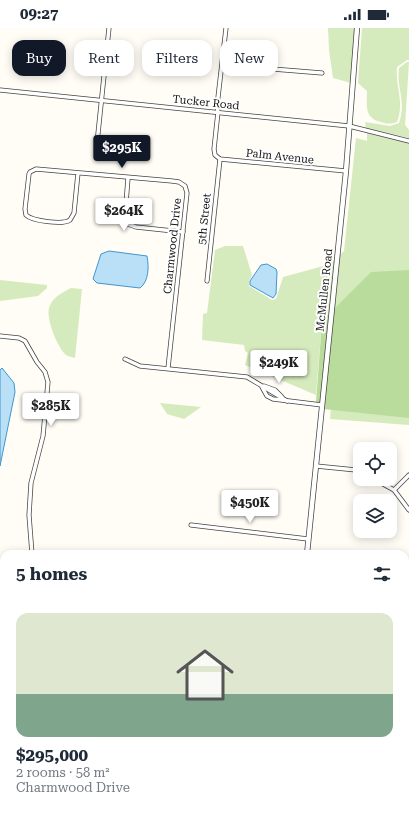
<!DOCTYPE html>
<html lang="en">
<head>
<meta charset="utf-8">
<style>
	:root { --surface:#fff; --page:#f6f6f7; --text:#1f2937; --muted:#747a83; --accent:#111827 }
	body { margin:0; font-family:"Roboto Serif",serif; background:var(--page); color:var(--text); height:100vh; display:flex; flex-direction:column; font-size:15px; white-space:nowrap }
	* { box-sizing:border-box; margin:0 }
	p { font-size:13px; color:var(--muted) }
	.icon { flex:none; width:22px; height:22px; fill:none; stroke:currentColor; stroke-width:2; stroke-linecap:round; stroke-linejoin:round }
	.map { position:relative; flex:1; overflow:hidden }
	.drawer { position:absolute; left:0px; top:522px; width:409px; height:268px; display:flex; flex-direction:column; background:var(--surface); border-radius:12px 12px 0 0; box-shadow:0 2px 10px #0003 }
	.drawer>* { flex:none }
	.guide { position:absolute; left:12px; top:12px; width:385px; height:36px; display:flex; gap:8px }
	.fabs { position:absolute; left:353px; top:414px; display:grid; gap:8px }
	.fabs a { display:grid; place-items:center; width:44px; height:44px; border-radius:8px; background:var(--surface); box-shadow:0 2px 10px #0003; font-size:20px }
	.price { position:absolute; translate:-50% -34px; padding:0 9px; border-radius:4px; background:#fff; color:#222; font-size:13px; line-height:26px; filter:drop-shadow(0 1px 2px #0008) }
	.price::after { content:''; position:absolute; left:50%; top:24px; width:12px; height:9px; margin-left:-6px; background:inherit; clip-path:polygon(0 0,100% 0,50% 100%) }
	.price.on { background:var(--accent); color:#fff }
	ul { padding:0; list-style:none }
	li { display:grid; align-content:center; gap:8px; height:212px; padding:0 16px }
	li span { display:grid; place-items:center; height:124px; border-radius:12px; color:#555 }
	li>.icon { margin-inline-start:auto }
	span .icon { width:72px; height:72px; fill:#fffc; stroke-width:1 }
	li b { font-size:17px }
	h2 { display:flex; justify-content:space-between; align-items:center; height:48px; padding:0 16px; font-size:17px }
	.tag { padding:0 14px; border-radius:12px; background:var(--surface); box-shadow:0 2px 10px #0003; font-size:14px; line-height:36px }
	.tag.on { background:var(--accent); color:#fff }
	.status { display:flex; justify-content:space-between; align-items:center; height:28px; padding:0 20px; background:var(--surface); direction:ltr }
	.status svg { height:11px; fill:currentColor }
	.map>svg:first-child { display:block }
</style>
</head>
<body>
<div class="status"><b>09:27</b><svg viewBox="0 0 49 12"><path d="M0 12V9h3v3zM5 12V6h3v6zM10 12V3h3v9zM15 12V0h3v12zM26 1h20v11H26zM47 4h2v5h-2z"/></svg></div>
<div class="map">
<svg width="409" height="790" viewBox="0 0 409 790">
	<rect width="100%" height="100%" fill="#fffdf5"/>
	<g fill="#d5ebbd">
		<polygon points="328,0 355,0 351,55 333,50 329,22"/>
		<path d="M362,0H409V32H407L397,39C395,58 405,75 397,94C391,96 387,96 381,94C364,90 367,78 367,63L358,55Z"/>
		<path d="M407,34H409L405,97L409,102V110L366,100L365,94L390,98L399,95C407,74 396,59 399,40Z"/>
		<polygon points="367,105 409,115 409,397 330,391 340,277 333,282 339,228 344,223 356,110 367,113"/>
		<polygon points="225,218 243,218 252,247 249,253 249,258 272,272 276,271 283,249 327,237 335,231 329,287 322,293 316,367 245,337 248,325 245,323 244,317 202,312 203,286 207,285 215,222"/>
		<polygon points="0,252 47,257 47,260 38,268 0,273"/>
		<path d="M71,260L82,261L75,330C71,329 66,328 64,325C57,317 46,291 49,280C52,269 62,265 71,260Z"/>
		<polygon points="160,375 201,379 184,391 167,386"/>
		<polygon points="409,600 409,790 367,790 353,786 405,786 405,601"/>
	</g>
	<g fill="#b9dc9c">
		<polygon points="409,242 409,390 323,381 333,282 371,244"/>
		<polygon points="329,287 320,375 316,374 322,293"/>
	</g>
	<g fill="#b9e0f7" stroke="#3f96cf">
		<path d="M109,223L147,228C149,239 149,253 140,260L97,255L93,251L101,226Z"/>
		<polygon points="267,236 276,241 277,244 276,266 273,270 250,257 250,253 261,237"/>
		<polygon points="2,340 14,355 15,364 0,438 0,342"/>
	</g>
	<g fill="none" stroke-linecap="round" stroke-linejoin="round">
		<defs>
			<g id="minor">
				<polyline points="226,0 217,78 218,84 214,121 215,127 220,131 346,143"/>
				<polyline points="223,37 322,45"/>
				<polyline points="0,62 349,98 409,113"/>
				<polyline points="97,115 109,0"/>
				<path d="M78,145L74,185L70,192C63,197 32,193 26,187L25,181L29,146L30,144L36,141L172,153L179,154L185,158L187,165L168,340"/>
				<polyline points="128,150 125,188 125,195 136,199 183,204"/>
				<polyline points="207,253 220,131"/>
				<polyline points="0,308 19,310 25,313 37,334 45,344 48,354 43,408 31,455 29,487 32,526"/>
				<polyline points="125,331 140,338 247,349 287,373"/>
				<polyline points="264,358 275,362 282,369"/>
				<polyline points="262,359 267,368 273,371 322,377"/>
				<polyline points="316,438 356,442 360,443"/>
				<polyline points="374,451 394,462 409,482"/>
				<polyline points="394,462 409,447"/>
				<polyline points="191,497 308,511"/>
				<polyline points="0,566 4,566"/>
			</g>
			<g id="tertiary">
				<polyline points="307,526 346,143 357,0"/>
				<polyline points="0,675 4,684"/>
				<polyline points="0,774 4,771"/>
				<polyline points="280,790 281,786"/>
			</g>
			<polyline id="secondary" points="53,786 55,790"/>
		</defs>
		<use href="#minor" stroke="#444" stroke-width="5"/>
		<use href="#tertiary" stroke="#444" stroke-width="6"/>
		<use href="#secondary" stroke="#333" stroke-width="6"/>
		<use href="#minor" stroke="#fff" stroke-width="3.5"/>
		<use href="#tertiary" stroke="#fff" stroke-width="4.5"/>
		<use href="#secondary" stroke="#fff6b0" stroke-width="5"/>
	</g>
	<g text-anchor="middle" stroke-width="4" stroke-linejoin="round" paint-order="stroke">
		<g font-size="11" fill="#111" stroke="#fff">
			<text transform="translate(206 74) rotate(6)" y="4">Tucker Road</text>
			<text transform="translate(280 128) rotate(6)" y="4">Palm Avenue</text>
			<text transform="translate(204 191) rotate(-84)" y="4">5th Street</text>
			<text transform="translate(172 218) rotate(-84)" y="4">Charmwood Drive</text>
			<text transform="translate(324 262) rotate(-84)" y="4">McMullen Road</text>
		</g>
	</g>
</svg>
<div class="fabs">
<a><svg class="icon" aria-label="locate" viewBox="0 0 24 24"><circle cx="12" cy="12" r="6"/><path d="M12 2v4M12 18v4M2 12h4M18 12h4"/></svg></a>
<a><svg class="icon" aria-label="layers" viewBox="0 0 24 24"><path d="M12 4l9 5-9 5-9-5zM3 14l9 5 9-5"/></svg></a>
</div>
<b class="price on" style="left:122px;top:141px">$295K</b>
<b class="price" style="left:124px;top:204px">$264K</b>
<b class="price" style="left:279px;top:356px">$249K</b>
<b class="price" style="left:51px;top:399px">$285K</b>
<b class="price" style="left:250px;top:496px">$450K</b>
<div class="guide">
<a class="tag on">Buy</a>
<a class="tag">Rent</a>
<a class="tag">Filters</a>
<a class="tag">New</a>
</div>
<section class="drawer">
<h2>5 homes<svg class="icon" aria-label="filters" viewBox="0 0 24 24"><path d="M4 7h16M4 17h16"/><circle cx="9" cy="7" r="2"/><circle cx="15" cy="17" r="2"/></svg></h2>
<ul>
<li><span style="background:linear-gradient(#dfe7d0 65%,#7fa58c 0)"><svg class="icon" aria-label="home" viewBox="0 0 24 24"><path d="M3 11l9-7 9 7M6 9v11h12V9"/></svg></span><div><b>$295,000</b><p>2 rooms · 58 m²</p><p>Charmwood Drive</p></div></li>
</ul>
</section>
</div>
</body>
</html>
